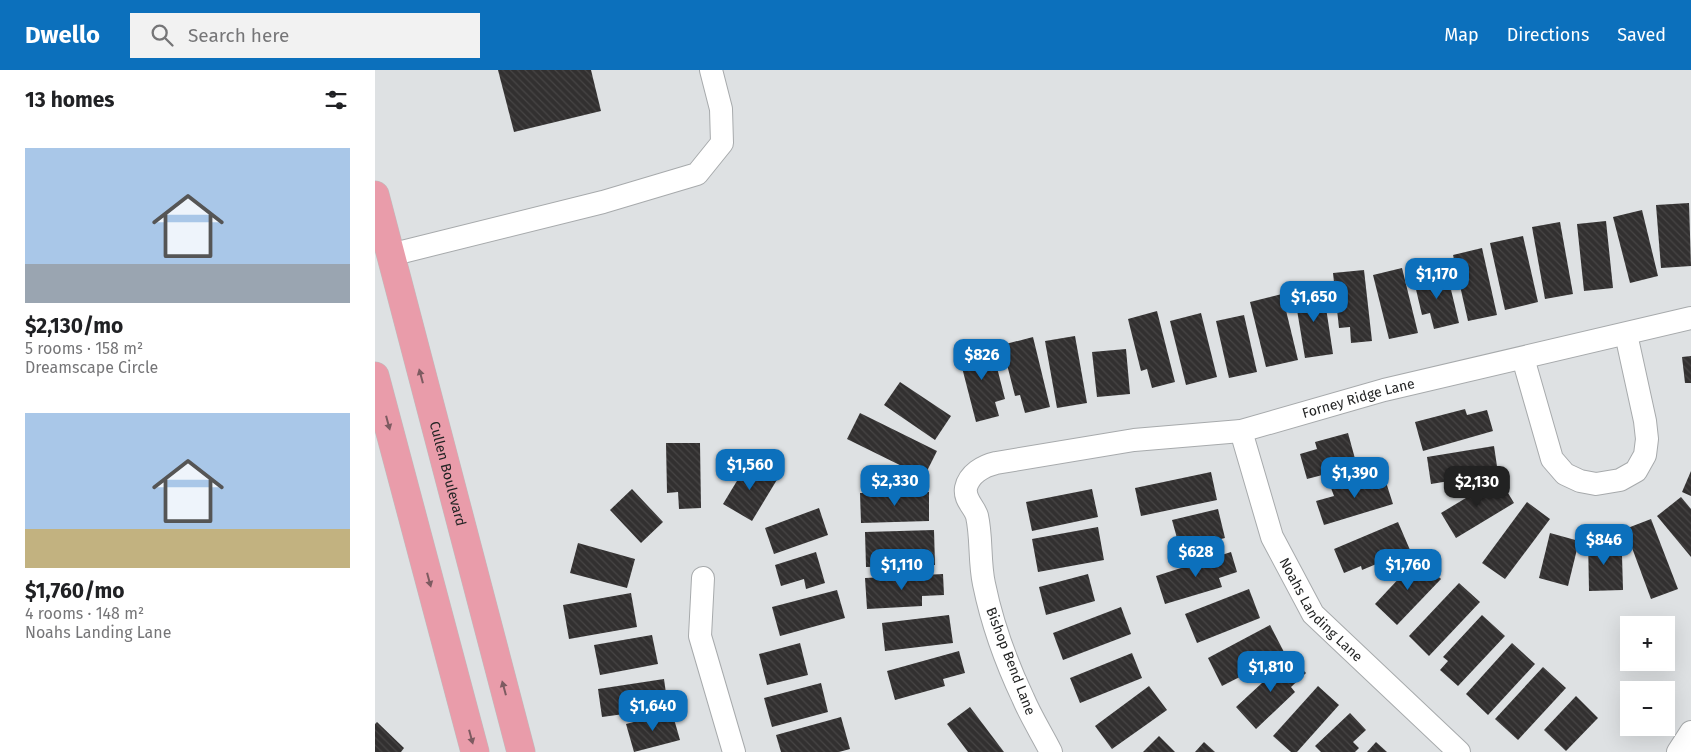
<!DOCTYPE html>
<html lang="en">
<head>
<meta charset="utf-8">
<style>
	:root { --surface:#fff; --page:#f2f2f2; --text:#202124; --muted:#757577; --accent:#0c70bc }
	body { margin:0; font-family:"Fira Sans",sans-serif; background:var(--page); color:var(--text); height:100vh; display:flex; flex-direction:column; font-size:19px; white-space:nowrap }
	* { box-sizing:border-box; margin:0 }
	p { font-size:16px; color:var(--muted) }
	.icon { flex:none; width:28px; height:28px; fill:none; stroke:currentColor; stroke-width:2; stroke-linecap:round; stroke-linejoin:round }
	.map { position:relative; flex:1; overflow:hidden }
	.sheet { display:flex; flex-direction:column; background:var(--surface); width:375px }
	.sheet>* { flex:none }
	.buttons { position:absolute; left:1245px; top:546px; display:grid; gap:10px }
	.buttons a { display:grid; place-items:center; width:55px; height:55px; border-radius:0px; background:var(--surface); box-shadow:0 5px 20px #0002; font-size:25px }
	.price { position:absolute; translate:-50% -42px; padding:0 11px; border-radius:10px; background:var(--accent); color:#fff; font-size:16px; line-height:32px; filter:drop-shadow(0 1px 2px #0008) }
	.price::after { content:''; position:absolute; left:50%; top:30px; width:15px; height:11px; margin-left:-8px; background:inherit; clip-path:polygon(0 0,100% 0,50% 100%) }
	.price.active { background:#222; color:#fff }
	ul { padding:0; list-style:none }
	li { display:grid; align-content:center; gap:10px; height:265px; padding:0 25px }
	li span { display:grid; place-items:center; height:155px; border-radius:0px; color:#555 }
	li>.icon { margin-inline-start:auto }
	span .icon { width:90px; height:90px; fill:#fffc; stroke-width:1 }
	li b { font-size:21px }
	h2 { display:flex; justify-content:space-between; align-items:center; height:60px; padding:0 25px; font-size:21px }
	header { display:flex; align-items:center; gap:30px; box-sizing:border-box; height:70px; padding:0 25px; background:var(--accent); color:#fff }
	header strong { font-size:24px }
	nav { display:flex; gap:28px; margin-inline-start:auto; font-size:18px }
	.search { width:350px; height:45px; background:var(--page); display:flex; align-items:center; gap:12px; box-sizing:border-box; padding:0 18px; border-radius:0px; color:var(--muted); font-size:19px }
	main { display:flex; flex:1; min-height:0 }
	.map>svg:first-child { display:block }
</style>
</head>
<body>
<header>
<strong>Dwello</strong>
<div class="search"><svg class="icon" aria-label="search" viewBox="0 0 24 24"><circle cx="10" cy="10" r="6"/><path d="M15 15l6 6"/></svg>Search here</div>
<nav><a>Map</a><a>Directions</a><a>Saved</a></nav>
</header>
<main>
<section class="sheet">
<h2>13 homes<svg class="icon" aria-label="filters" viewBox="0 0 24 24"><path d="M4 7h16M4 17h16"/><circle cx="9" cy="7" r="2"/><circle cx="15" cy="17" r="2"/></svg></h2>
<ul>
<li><span style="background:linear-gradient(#a9c7e8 75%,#9aa5b1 0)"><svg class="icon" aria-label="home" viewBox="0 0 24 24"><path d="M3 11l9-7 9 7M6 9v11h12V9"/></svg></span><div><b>$2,130/mo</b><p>5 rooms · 158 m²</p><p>Dreamscape Circle</p></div></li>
<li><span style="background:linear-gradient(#a9c7e8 75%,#c2b280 0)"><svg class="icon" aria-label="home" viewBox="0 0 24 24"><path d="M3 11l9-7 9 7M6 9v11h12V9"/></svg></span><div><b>$1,760/mo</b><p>4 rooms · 148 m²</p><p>Noahs Landing Lane</p></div></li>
</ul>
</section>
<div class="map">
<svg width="1316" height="682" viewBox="0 0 1316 682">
	<defs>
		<pattern id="building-back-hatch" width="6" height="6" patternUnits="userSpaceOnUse" patternTransform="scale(1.25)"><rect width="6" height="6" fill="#323030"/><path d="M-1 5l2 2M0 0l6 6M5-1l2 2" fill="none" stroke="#474545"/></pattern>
	</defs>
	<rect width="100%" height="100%" fill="#dee1e3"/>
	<g fill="url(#building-back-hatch)">
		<polygon points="123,0 216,0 226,41 139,62"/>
		<polygon points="1314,133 1316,196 1286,198 1281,135"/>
		<polygon points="1267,140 1283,206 1255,213 1238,147"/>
		<polygon points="1231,151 1238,218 1209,221 1202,154"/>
		<polygon points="1185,152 1198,224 1170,229 1157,157"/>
		<polygon points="1148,166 1163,232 1130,240 1115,173"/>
		<polygon points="1107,178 1122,245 1093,251 1078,185"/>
		<polygon points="1027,198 1043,263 1014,269 998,205"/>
		<polygon points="989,200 997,271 976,273 975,257 964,258 958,203"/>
		<polygon points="1072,203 1084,253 1059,259 1055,243 1047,245 1039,211"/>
		<polygon points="948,218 958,284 930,288 919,222"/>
		<polygon points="907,224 923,290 891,297 875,232"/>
		<polygon points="782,241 800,312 777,318 772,299 766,301 753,249"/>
		<polygon points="826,243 842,307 811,315 795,251"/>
		<polygon points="869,245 882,302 854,308 841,251"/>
		<polygon points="700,266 712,333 682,338 670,271"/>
		<polygon points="658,267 675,337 650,343 645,325 640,326 627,275"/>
		<polygon points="616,274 630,329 620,332 624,346 601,352 583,282"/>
		<polygon points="751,279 755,324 722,327 717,282"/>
		<polygon points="1316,286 1316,313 1310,313 1307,287"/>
		<polygon points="525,312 576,346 560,370 509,335"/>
		<polygon points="1090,339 1092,345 1112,340 1118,361 1048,381 1040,352"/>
		<polygon points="485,343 562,381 549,407 472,369"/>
		<polygon points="973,363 982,396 932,409 925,384 942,379 940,372"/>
		<polygon points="291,373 325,373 326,438 304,439 303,422 292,423"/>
		<polygon points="1119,376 1123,403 1056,414 1052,387"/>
		<polygon points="374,391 403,408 377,451 348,434"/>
		<polygon points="1316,401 1316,426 1307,422"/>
		<polygon points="836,402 842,430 766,446 760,418"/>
		<polygon points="1008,403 1018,434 949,455 941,431 959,426 956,418"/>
		<polygon points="1124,408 1139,433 1081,468 1066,443"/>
		<polygon points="257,419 288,452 266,473 235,440"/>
		<polygon points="717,419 723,447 657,461 651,432"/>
		<polygon points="554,422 554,451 486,453 485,423"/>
		<polygon points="1306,427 1316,439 1316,487 1282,446"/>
		<polygon points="1152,432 1175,449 1130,509 1107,493"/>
		<polygon points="444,438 453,465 399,484 390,458"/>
		<polygon points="843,439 850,468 805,479 797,450"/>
		<polygon points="1276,449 1303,519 1276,529 1250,459"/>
		<polygon points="1023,452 1035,480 987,500 986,496 969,503 959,479"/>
		<polygon points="723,457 729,490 663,502 657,469"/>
		<polygon points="559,460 560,495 491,497 490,462"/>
		<polygon points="1175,463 1204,471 1193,516 1164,508"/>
		<polygon points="1213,469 1239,469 1239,485 1247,485 1248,520 1214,521"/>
		<polygon points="203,473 260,489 252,518 195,503"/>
		<polygon points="441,482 450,513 431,519 429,509 406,516 400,495"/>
		<polygon points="856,482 862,502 844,508 847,517 790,534 781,506"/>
		<polygon points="1043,488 1066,509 1022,555 1000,534"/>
		<polygon points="568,504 569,525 547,526 547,536 492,539 490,508"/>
		<polygon points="713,504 720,531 671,545 664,517"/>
		<polygon points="1084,513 1105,532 1054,586 1034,566"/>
		<polygon points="874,519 885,548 822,573 810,544"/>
		<polygon points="462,520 470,548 405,566 397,537"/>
		<polygon points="256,523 262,557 194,569 188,535"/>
		<polygon points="746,537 756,564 688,590 678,563"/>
		<polygon points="574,545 578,573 510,581 507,553"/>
		<polygon points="1107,545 1130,566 1083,616 1065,600 1073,591 1068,587"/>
		<polygon points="895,555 910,584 847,616 833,588"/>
		<polygon points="277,565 283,594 225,605 219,575"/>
		<polygon points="425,573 433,605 392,615 384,584"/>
		<polygon points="1137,573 1160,594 1113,645 1091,624"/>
		<polygon points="584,581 590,603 568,609 570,616 520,630 512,601"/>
		<polygon points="757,583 767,608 705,633 695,608"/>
		<polygon points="915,587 931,603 916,617 920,622 881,659 861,637"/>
		<polygon points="1168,597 1191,618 1143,670 1120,649"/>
		<polygon points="289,609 293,638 227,647 223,619"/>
		<polygon points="446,613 453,642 397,657 389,628"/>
		<polygon points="774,616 792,640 737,679 720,656"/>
		<polygon points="943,616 964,635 922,682 916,682 898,666"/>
		<polygon points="1201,626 1223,648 1191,681 1169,660"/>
		<polygon points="595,637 629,682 593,682 572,654"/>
		<polygon points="297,642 305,670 259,682 251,654"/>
		<polygon points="975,643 991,660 978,672 984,678 980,682 946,682 940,676"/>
		<polygon points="466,647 475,679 464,682 406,682 401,665"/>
		<polygon points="2,652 29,678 26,682 0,682 0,654"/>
		<polygon points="784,666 800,682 768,682"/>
		<polygon points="829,672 840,682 820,682"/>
		<polygon points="1001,672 1012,682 992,682"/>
	</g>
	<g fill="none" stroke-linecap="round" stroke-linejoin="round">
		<defs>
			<g id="street">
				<polyline points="15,185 228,132 322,104 347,73 346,39 336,0"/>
				<polyline points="1148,288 1177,389 1190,404 1205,411 1221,414 1245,410 1261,401 1270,385 1272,369 1270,351 1251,264"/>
				<path id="s1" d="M866,361L897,467L938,544L1084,682"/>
				<polyline points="328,508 325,566 359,682"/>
				<path id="s2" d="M676,682C667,664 656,647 648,628C631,592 617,553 609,514C604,491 607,468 602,446C599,436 589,430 591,418C594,404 608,396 621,393L759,370L866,361L1009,320L1316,248"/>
				<polyline points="1303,682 1316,662"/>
			</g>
			<g id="primary">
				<path id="s3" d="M0,125L146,682"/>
				<polyline points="0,306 100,682"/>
			</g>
		</defs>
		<use href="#street" stroke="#a7aaac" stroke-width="24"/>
		<use href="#primary" stroke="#bdbebe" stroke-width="29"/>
		<use href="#street" stroke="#fff" stroke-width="22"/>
		<use href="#primary" stroke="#e99caa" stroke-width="28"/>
	</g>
	<defs><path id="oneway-solid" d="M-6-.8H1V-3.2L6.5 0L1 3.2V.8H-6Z" transform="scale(1.25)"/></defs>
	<g fill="#7d5b61">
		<use href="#oneway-solid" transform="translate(46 306) rotate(-105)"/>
		<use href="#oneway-solid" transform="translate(13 353) rotate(75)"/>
		<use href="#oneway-solid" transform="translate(54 510) rotate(75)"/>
		<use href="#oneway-solid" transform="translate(129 618) rotate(-105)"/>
		<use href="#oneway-solid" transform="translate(96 667) rotate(75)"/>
	</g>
	<g text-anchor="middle" stroke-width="5" stroke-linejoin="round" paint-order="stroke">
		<g font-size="14" fill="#242525" stroke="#fff">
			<text dy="5" stroke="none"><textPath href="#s2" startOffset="691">Forney Ridge Lane</textPath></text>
			<text dy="5" stroke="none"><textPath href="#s3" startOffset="288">Cullen Boulevard</textPath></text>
			<text dy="5" stroke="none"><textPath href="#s1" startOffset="199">Noahs Landing Lane</textPath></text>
			<text transform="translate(636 591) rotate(69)" y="5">Bishop Bend Lane</text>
		</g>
	</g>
</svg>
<div class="buttons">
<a>+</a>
<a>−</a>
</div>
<b class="price" style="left:1062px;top:230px">$1,170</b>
<b class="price" style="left:939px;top:253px">$1,650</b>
<b class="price" style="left:607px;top:311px">$826</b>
<b class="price" style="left:375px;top:421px">$1,560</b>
<b class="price" style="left:980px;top:429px">$1,390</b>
<b class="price" style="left:520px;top:437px">$2,330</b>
<b class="price active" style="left:1102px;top:438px">$2,130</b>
<b class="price" style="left:1229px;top:496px">$846</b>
<b class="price" style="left:821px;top:508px">$628</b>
<b class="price" style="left:527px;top:521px">$1,110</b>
<b class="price" style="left:1033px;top:521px">$1,760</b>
<b class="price" style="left:896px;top:623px">$1,810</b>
<b class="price" style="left:278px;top:662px">$1,640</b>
</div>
</main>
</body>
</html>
